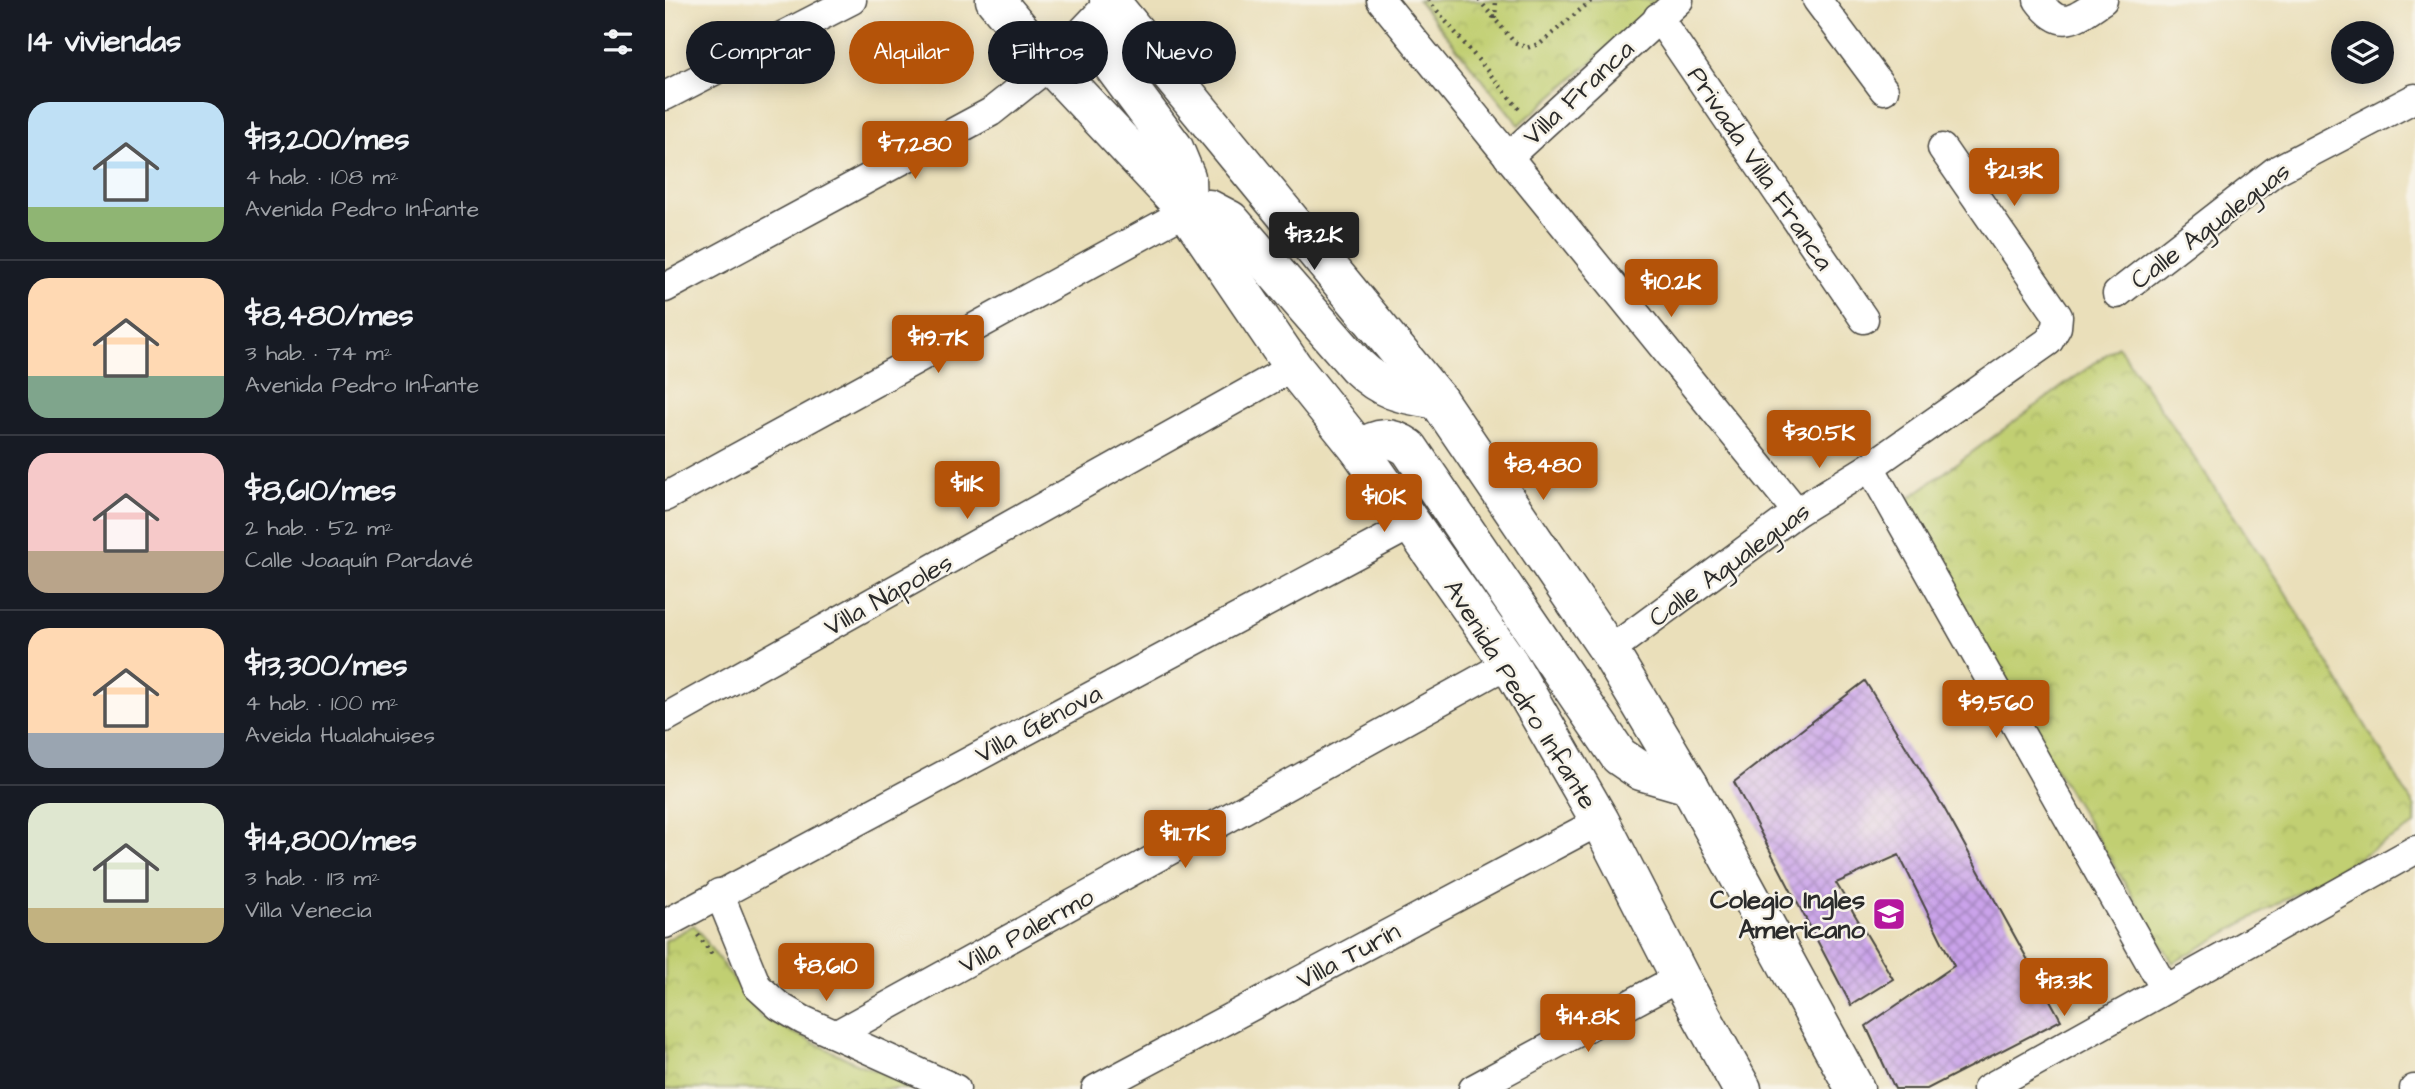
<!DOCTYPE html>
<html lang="es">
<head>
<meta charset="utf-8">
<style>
	:root { --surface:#171b24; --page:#242831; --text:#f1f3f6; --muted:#9ea1a6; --line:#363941; --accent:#b45309 }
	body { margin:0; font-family:"Architects Daughter",sans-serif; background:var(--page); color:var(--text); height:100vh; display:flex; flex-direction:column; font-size:26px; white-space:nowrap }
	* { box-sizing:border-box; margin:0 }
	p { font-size:23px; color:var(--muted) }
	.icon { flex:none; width:38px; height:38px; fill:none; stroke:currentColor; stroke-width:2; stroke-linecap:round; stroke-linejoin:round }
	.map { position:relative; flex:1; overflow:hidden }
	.details { display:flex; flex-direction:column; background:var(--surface); width:665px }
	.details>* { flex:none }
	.guide { position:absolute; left:21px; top:21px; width:665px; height:63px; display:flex; gap:14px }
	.buttons { position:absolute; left:1666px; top:21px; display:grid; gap:14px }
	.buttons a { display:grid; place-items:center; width:63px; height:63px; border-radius:50%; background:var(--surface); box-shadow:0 4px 18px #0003; font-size:35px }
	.price { position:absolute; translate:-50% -60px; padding:0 16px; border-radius:7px; background:var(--accent); color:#fff; font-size:23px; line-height:46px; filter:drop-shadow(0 2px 4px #0008) }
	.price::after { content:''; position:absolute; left:50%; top:42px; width:21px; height:16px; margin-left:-10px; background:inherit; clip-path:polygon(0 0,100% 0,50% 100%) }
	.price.current { background:#222; color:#fff }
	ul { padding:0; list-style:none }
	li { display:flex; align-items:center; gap:21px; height:175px; padding:0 28px }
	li+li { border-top:2px solid var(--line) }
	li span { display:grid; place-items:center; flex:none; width:196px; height:140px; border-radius:21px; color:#555 }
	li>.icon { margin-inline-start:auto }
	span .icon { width:84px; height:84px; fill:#fffc; stroke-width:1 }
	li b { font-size:30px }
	h2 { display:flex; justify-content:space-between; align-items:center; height:84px; padding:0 28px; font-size:30px }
	.pill { padding:0 24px; border-radius:32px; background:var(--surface); box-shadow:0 4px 18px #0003; font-size:24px; line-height:63px }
	.pill.current { background:var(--accent); color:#fff }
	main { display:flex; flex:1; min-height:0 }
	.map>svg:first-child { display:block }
</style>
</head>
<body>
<main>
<section class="details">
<h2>14 viviendas<svg class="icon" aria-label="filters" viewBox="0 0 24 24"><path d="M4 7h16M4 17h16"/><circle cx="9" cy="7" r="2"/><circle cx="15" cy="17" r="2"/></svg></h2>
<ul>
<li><span style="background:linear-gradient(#bfe0f5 75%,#8fb573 0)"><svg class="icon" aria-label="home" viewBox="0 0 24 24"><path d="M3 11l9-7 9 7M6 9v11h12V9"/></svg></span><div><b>$13,200/mes</b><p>4 hab. · 108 m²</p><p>Avenida Pedro Infante</p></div></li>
<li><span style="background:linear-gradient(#ffd9b3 70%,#7fa58c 0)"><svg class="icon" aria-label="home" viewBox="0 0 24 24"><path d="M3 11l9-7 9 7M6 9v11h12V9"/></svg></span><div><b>$8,480/mes</b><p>3 hab. · 74 m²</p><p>Avenida Pedro Infante</p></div></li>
<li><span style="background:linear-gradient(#f6c9c9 70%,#b9a48a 0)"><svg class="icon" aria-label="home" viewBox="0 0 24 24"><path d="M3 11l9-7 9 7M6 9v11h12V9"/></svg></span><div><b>$8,610/mes</b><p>2 hab. · 52 m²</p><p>Calle Joaquín Pardavé</p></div></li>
<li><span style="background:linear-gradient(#ffd9b3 75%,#9aa5b1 0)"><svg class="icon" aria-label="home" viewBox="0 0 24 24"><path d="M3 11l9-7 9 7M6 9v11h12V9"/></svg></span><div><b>$13,300/mes</b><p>4 hab. · 100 m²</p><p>Aveida Hualahuises</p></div></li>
<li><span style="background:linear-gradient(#dfe7d0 75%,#c2b280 0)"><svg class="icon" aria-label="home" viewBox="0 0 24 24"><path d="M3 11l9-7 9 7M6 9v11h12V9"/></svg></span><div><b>$14,800/mes</b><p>3 hab. · 113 m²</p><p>Villa Venecia</p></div></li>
</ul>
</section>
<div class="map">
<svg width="1750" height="1089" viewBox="0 0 1750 1089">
	<defs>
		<pattern id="park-crowns" width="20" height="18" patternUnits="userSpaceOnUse" patternTransform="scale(1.75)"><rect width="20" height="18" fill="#c1cf72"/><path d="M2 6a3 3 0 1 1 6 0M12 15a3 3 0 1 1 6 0" fill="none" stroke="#a6b263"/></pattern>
		<pattern id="building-cross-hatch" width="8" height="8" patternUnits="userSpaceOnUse" patternTransform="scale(1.75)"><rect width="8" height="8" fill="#caa3ea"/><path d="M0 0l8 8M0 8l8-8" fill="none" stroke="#a485be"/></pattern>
	</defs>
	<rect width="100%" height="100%" fill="#f7f3e8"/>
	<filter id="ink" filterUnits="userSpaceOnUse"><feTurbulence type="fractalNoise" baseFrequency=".0143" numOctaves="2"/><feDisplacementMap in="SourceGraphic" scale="14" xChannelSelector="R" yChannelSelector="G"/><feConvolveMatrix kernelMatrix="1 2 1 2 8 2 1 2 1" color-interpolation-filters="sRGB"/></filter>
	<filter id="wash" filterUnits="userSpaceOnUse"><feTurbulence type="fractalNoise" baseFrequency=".00686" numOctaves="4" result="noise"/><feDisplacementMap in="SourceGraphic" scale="28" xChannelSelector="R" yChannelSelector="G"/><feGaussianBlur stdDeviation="1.57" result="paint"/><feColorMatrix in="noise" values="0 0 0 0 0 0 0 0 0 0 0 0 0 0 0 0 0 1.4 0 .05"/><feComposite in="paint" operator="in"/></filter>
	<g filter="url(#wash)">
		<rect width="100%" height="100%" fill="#eadfba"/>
		<g fill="url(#park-crowns)" stroke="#767d4e" stroke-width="2">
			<polygon points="753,0 998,0 854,125"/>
			<polygon points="1453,346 1619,590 1750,808 1750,825 1508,963 1232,507"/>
			<polygon points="29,925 96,1017 193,1064 263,1089 0,1089 0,941"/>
		</g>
		<g id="blocks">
			<polygon fill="url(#building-cross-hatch)" points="1200,681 1279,808 1396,1020 1262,1089 1230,1089 1201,1026 1289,966 1234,855 1171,883 1228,979 1186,1005 1069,782"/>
		</g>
	</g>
	<g filter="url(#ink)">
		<use href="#blocks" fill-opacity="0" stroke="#484640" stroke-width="2"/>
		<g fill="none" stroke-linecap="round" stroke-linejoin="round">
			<defs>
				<g id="street">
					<polyline points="716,0 1132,512"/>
					<polyline points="1152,0 1219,90"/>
					<path d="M1373,0C1397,33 1409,19 1438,0"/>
					<polyline points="993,17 1199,319"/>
					<polyline points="0,96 187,0"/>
					<polyline points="843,157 1014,0"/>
					<polyline points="0,288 326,112 385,65 446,1"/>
					<polyline points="1452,294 1610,171 1750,98"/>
					<polyline points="1205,467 1500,989"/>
					<polyline points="0,497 522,211"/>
					<polyline points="944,651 1132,512 1205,467 1384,341 1392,327 1393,316 1277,148"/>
					<polyline points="0,718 628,367"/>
					<polyline points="54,893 92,986 114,1006 138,1020 291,1089"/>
					<polyline points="0,924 748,524"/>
					<polyline points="172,1034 844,663"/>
					<polyline points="431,1089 935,821"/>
					<polyline points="808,1089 1015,977"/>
					<polyline points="1322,1089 1750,850"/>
					<polyline points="1749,1089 1750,1089"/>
				</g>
				<g id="secondary">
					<polyline points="330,0 385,65 522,211 628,367 694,449 844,663 935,821 1015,977 1077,1089"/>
					<polyline points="444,0 773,400 944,651 1024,785 1190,1089"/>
					<path d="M463,23L446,37L439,54L509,148L521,177L522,211L544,209L565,220L692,366C719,392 737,394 773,400"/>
					<path d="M694,449C713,437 725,435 744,448L954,756L976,771L1024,785"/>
				</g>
			</defs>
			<use href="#street" stroke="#484640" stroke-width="31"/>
			<use href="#secondary" stroke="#484640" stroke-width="41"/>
			<g stroke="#484640" stroke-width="4.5" stroke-dasharray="2 5" stroke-linecap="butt">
				<polyline points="763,0 856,111"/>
				<polyline points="814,0 849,42 862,48 876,43 927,0"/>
				<polyline points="830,19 831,0"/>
				<polyline points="33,935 48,956"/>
			</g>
			<use href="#street" stroke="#fff" stroke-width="28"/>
			<use href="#secondary" stroke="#fff" stroke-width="38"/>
		</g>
	</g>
	<defs>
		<symbol id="school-square" viewBox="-11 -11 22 22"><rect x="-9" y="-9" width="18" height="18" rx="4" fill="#b5179e" stroke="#f7f3e8"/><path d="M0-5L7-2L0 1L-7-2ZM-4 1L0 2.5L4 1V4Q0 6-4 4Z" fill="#fff"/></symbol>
	</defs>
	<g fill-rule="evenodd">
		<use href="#school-square" x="1205" y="895" width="38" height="38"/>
	</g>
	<g text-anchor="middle" stroke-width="5" stroke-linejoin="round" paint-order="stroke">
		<g font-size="26" fill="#2b2b2b" stroke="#f7f3e8">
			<text transform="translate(913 92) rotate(-43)" y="9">Villa Franca</text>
			<text transform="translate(1096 168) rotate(56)" y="9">Privada Villa Franca</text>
			<text transform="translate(1545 225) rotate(-37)" y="9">Calle Agualeguas</text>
			<text transform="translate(1064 564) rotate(-36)" y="9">Calle Agualeguas</text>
			<text transform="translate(223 594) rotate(-29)" y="9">Villa Nápoles</text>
			<text transform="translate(856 694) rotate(58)" y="9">Avenida Pedro Infante</text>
			<text transform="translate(373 723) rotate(-28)" y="9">Villa Génova</text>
			<text transform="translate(361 930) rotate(-29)" y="9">Villa Palermo</text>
			<text transform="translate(683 955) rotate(-28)" y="9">Villa Turín</text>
		</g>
		<g font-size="26" font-weight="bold" fill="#2b2b2b" stroke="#f7f3e8" text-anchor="end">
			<text x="1200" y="908">Colegio Ingles<tspan x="1200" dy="30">Americano</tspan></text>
		</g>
	</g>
</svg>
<div class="buttons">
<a><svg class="icon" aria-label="layers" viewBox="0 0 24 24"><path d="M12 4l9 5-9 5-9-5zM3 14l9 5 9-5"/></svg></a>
</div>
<b class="price" style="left:250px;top:181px">$7,280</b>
<b class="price" style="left:1349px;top:208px">$21.3K</b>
<b class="price current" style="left:649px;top:272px">$13.2K</b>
<b class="price" style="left:1006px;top:319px">$10.2K</b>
<b class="price" style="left:273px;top:375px">$19.7K</b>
<b class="price" style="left:1154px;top:470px">$30.5K</b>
<b class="price" style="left:878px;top:502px">$8,480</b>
<b class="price" style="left:302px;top:521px">$11K</b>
<b class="price" style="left:719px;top:534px">$10K</b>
<b class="price" style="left:1331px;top:740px">$9,560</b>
<b class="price" style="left:520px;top:870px">$11.7K</b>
<b class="price" style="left:161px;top:1003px">$8,610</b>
<b class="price" style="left:1399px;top:1018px">$13.3K</b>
<b class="price" style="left:923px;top:1054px">$14.8K</b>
<div class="guide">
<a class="pill">Comprar</a>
<a class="pill current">Alquilar</a>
<a class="pill">Filtros</a>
<a class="pill">Nuevo</a>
</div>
</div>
</main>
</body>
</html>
